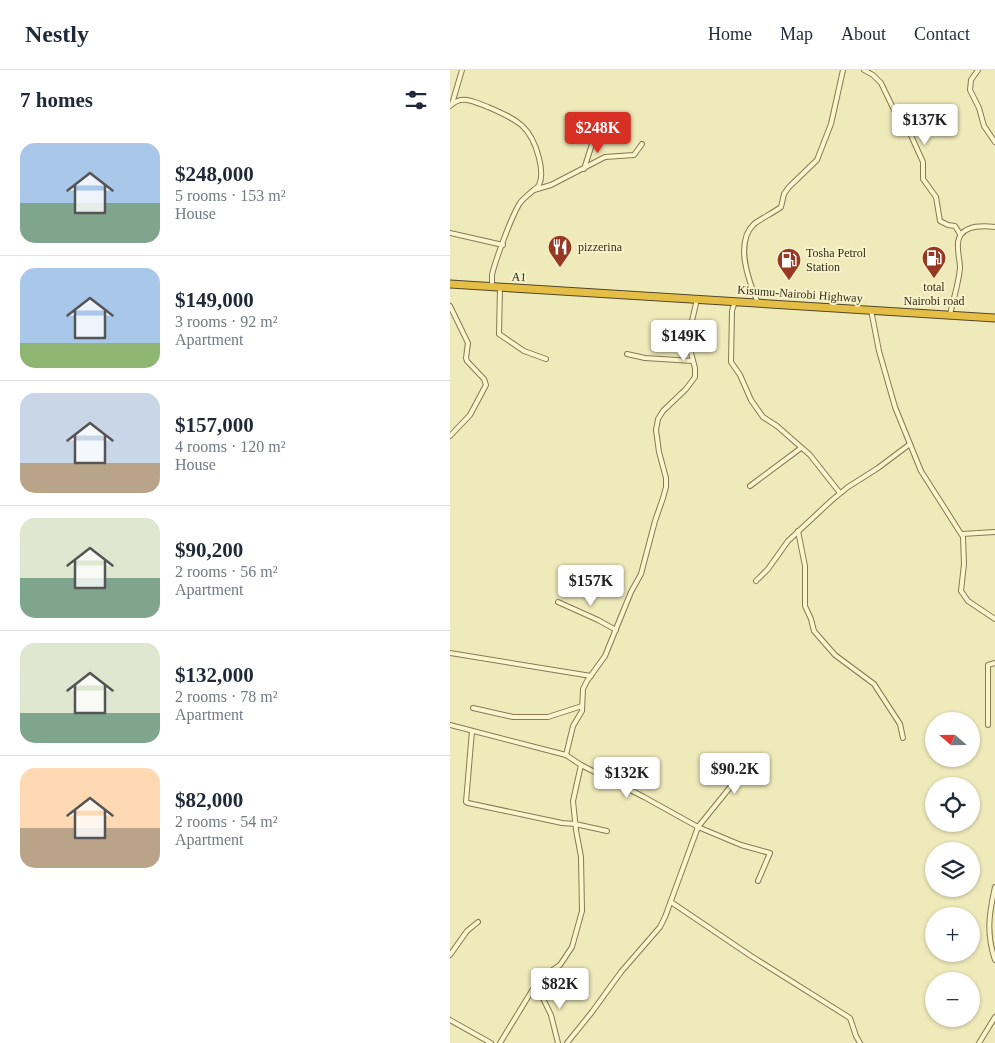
<!DOCTYPE html>
<html lang="en">
<head>
<meta charset="utf-8">
<style>
	:root { --surface:#fff; --page:#f2f2f3; --text:#1f2937; --muted:#747a83; --line:#e0e1e3; --accent:#d93025 }
	body { margin:0; font-family:"Times New Roman",serif; background:var(--page); color:var(--text); height:100vh; display:flex; flex-direction:column; font-size:19px; white-space:nowrap }
	* { box-sizing:border-box; margin:0 }
	p { font-size:16px; color:var(--muted) }
	.icon { flex:none; width:28px; height:28px; fill:none; stroke:currentColor; stroke-width:2; stroke-linecap:round; stroke-linejoin:round }
	.map { position:relative; flex:1; overflow:hidden }
	.details { display:flex; flex-direction:column; background:var(--surface); width:450px }
	.details>* { flex:none }
	.needle { width:32px; rotate:290deg }
	.fabs { position:absolute; left:475px; top:642px; display:grid; gap:10px }
	.fabs a { display:grid; place-items:center; width:55px; height:55px; border-radius:50%; background:var(--surface); box-shadow:0 1px 4px #0004; font-size:25px }
	.price { position:absolute; translate:-50% -42px; padding:0 11px; border-radius:5px; background:#fff; color:#222; font-size:16px; line-height:32px; filter:drop-shadow(0 1px 2px #0008) }
	.price::after { content:''; position:absolute; left:50%; top:30px; width:15px; height:11px; margin-left:-8px; background:inherit; clip-path:polygon(0 0,100% 0,50% 100%) }
	.price.on { background:var(--accent); color:#fff }
	ul { padding:0; list-style:none }
	li { display:flex; align-items:center; gap:15px; height:125px; padding:0 20px }
	li+li { border-top:1px solid var(--line) }
	li span { display:grid; place-items:center; flex:none; width:140px; height:100px; border-radius:15px; color:#555 }
	li>.icon { margin-inline-start:auto }
	span .icon { width:60px; height:60px; fill:#fffc; stroke-width:1 }
	li b { font-size:21px }
	h2 { display:flex; justify-content:space-between; align-items:center; height:60px; padding:0 20px; font-size:21px }
	header { display:flex; align-items:center; gap:30px; box-sizing:border-box; height:70px; padding:0 25px; background:var(--surface); border-bottom:1px solid var(--line) }
	header strong { font-size:24px }
	nav { display:flex; gap:28px; margin-inline-start:auto; font-size:18px }
	main { display:flex; flex:1; min-height:0 }
	.map>svg:first-child { display:block }
</style>
</head>
<body>
<header>
<strong>Nestly</strong>
<nav><a>Home</a><a>Map</a><a>About</a><a>Contact</a></nav>
</header>
<main>
<section class="details">
<h2>7 homes<svg class="icon" aria-label="filters" viewBox="0 0 24 24"><path d="M4 7h16M4 17h16"/><circle cx="9" cy="7" r="2"/><circle cx="15" cy="17" r="2"/></svg></h2>
<ul>
<li><span style="background:linear-gradient(#a9c7e8 60%,#7fa58c 0)"><svg class="icon" aria-label="home" viewBox="0 0 24 24"><path d="M3 11l9-7 9 7M6 9v11h12V9"/></svg></span><div><b>$248,000</b><p>5 rooms · 153 m²</p><p>House</p></div></li>
<li><span style="background:linear-gradient(#a9c7e8 75%,#8fb573 0)"><svg class="icon" aria-label="home" viewBox="0 0 24 24"><path d="M3 11l9-7 9 7M6 9v11h12V9"/></svg></span><div><b>$149,000</b><p>3 rooms · 92 m²</p><p>Apartment</p></div></li>
<li><span style="background:linear-gradient(#c9d6e8 70%,#b9a48a 0)"><svg class="icon" aria-label="home" viewBox="0 0 24 24"><path d="M3 11l9-7 9 7M6 9v11h12V9"/></svg></span><div><b>$157,000</b><p>4 rooms · 120 m²</p><p>House</p></div></li>
<li><span style="background:linear-gradient(#dfe7d0 60%,#7fa58c 0)"><svg class="icon" aria-label="home" viewBox="0 0 24 24"><path d="M3 11l9-7 9 7M6 9v11h12V9"/></svg></span><div><b>$90,200</b><p>2 rooms · 56 m²</p><p>Apartment</p></div></li>
<li><span style="background:linear-gradient(#dfe7d0 70%,#7fa58c 0)"><svg class="icon" aria-label="home" viewBox="0 0 24 24"><path d="M3 11l9-7 9 7M6 9v11h12V9"/></svg></span><div><b>$132,000</b><p>2 rooms · 78 m²</p><p>Apartment</p></div></li>
<li><span style="background:linear-gradient(#ffd9b3 60%,#b9a48a 0)"><svg class="icon" aria-label="home" viewBox="0 0 24 24"><path d="M3 11l9-7 9 7M6 9v11h12V9"/></svg></span><div><b>$82,000</b><p>2 rooms · 54 m²</p><p>Apartment</p></div></li>
</ul>
</section>
<div class="map">
<svg width="545" height="973" viewBox="0 0 545 973">
	<rect width="100%" height="100%" fill="#efeaba"/>
	<g fill="none" stroke-linecap="round" stroke-linejoin="round">
		<defs>
			<g id="street">
				<polyline points="414,0 423,5 431,13 446,44 459,61 473,92 473,109 486,127 490,151 498,155 505,156 510,164"/>
				<polyline points="528,0 521,10 520,20 529,38 534,56 545,72"/>
				<polyline points="2,34 12,0"/>
				<path d="M0,36C12,24 24,32 38,37C68,50 81,56 89,88C91,96 93,107 89,115C85,120 75,126 70,133C62,145 45,191 42,205C42,208 42,212 42,216"/>
				<polyline points="134,99 145,65"/>
				<polyline points="84,120 101,115 155,87 184,85 192,74"/>
				<polyline points="0,163 53,175"/>
				<polyline points="50,217 49,264 74,281 96,289"/>
				<polyline points="285,231 282,241 281,292 290,305 301,330 313,347 327,356 360,385 390,423"/>
				<path d="M308,233C299,212 284,173 304,154C312,148 323,143 331,137L334,124L339,117L367,90L381,54L393,0"/>
				<polyline points="0,236 18,273 16,288 17,291 34,309 36,315 20,345 0,366"/>
				<polyline points="421,240 429,281 445,337 460,374 471,401 513,467 514,494 511,521 518,531 545,549"/>
				<path d="M500,245C503,230 509,212 510,198C510,192 508,185 508,178C506,156 528,155 545,157"/>
				<polyline points="177,284 195,288 243,291"/>
				<polyline points="300,416 351,378"/>
				<polyline points="348,461 355,496 355,536 361,549 364,561 385,585 424,614 450,654 453,668"/>
				<polyline points="512,464 545,462"/>
				<polyline points="306,511 318,499 338,471 382,430 398,417 428,398 460,374"/>
				<polyline points="108,532 148,550 166,560"/>
				<polyline points="0,583 141,606"/>
				<polyline points="23,638 63,647 98,647 132,636"/>
				<polyline points="0,655 116,685 131,695 194,727 248,757 291,775 320,783 308,811"/>
				<polyline points="538,655 538,595 545,593"/>
				<polyline points="22,661 16,732 18,733 112,753 125,754 157,761"/>
				<polyline points="116,685 123,656 132,641 133,619 137,611 155,586 181,522 191,504 205,451 213,428 216,417 216,408 209,382 206,360 208,349 213,341 236,319 245,307 245,298 239,275 239,264 247,229"/>
				<path d="M545,817C539,844 536,863 545,890"/>
				<polyline points="221,832 301,886 400,948 406,966 410,973"/>
				<polyline points="0,885 17,861 28,852"/>
				<polyline points="86,914 101,945 108,973"/>
				<polyline points="0,950 41,973"/>
				<polyline points="50,973 86,914 89,909 110,895 122,877 132,841 131,787 126,760 123,731 131,695"/>
				<polyline points="117,973 142,942 171,902 210,857 215,847 248,757 286,710 284,708 271,703"/>
				<polyline points="529,973 545,947"/>
			</g>
			<polyline id="highway" points="0,214 545,248"/>
		</defs>
		<use href="#street" stroke="#867954" stroke-width="6"/>
		<use href="#highway" stroke="#534529" stroke-width="9"/>
		<use href="#street" stroke="#faf5cd" stroke-width="4"/>
		<use href="#highway" stroke="#e4be45" stroke-width="7"/>
	</g>
	<defs>
		<symbol id="restaurant-pin" viewBox="-11 -11 22 30"><path d="M0 17L-7.5 6A9.5 9.5 0 1 1 7.5 6Z" fill="#973922" stroke="#f6f2ca"/><path d="M-5-6h1v4h1v-4h1v4h1v-4h1v5L-1.5 .5V6h-2V.5L-5-1ZM5-6V6H3V1.5H1.5Q1.5-4 5-6Z" fill="#fff"/></symbol>
		<symbol id="fuel-pin" viewBox="-11 -11 22 30"><path d="M0 17L-7.5 6A9.5 9.5 0 1 1 7.5 6Z" fill="#973922" stroke="#f6f2ca"/><path d="M-5.5-6h7V0h2V4h1.3V-2.5L3-4.5l.8-.8L6-3V5H2.5V1h-1V6h-7ZM-4.2-4.7v3.2H.2V-4.7Z" fill="#fff"/></symbol>
	</defs>
	<g fill-rule="evenodd">
		<use href="#restaurant-pin" x="96" y="163" width="28" height="38"/>
		<use href="#fuel-pin" x="470" y="174" width="28" height="38"/>
		<use href="#fuel-pin" x="325" y="176" width="28" height="38"/>
	</g>
	<g text-anchor="middle" stroke-width="4" stroke-linejoin="round" paint-order="stroke">
		<g font-size="12" fill="#342c1a" stroke="#f6f2ca" text-anchor="start">
			<text x="128" y="181">pizzerina</text>
			<text x="356" y="187">Tosha Petrol<tspan x="356" dy="14">Station</tspan></text>
			<text x="484" y="221" text-anchor="middle">total<tspan x="484" dy="14">Nairobi road</tspan></text>
		</g>
		<g font-size="12" fill="#342c1a" stroke="#f6f2ca">
			<text transform="translate(69 207) rotate(4)" y="4">A1</text>
			<text transform="translate(350 224) rotate(4)" y="4">Kisumu-Nairobi Highway</text>
		</g>
	</g>
</svg>
<div class="fabs">
<a><svg class="needle" viewBox="-14 -14 28 28"><path d="M0-13l5 13h-10z" fill="#e53935"/><path d="M0 13l5-13h-10z" fill="#747a83"/></svg></a>
<a><svg class="icon" aria-label="locate" viewBox="0 0 24 24"><circle cx="12" cy="12" r="6"/><path d="M12 2v4M12 18v4M2 12h4M18 12h4"/></svg></a>
<a><svg class="icon" aria-label="layers" viewBox="0 0 24 24"><path d="M12 4l9 5-9 5-9-5zM3 14l9 5 9-5"/></svg></a>
<a>+</a>
<a>−</a>
</div>
<b class="price" style="left:475px;top:76px">$137K</b>
<b class="price on" style="left:148px;top:84px">$248K</b>
<b class="price" style="left:234px;top:292px">$149K</b>
<b class="price" style="left:141px;top:537px">$157K</b>
<b class="price" style="left:285px;top:725px">$90.2K</b>
<b class="price" style="left:177px;top:729px">$132K</b>
<b class="price" style="left:110px;top:940px">$82K</b>
</div>
</main>
</body>
</html>
